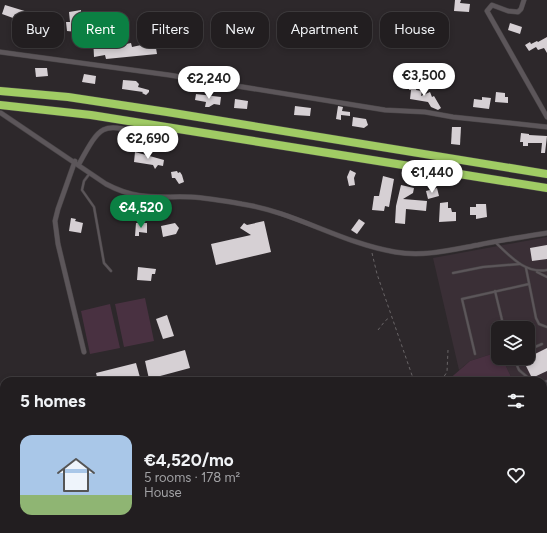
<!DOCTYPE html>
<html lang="en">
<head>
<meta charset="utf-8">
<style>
	:root { --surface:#221e20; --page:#2e2b2d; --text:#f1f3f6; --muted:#a2a2a5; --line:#3f3c3e; --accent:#0b8043 }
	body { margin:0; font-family:Figtree,sans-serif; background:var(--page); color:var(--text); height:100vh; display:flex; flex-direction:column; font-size:15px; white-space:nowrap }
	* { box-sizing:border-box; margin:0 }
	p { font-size:13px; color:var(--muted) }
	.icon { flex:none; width:22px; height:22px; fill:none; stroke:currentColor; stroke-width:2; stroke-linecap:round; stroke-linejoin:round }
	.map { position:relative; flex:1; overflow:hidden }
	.details { position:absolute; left:0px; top:377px; width:547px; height:156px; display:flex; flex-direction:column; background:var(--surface); border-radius:12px 12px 0 0; box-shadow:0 2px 6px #0003,0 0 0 1px var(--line) }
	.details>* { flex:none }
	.banner { position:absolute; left:12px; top:12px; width:523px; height:36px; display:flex; gap:8px }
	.controls { position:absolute; left:491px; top:321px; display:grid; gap:8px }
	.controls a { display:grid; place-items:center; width:44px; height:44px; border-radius:8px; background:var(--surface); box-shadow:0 2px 6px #0003,0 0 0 1px var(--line); font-size:20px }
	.price { position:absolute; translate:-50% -34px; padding:0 9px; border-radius:14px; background:#fff; color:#222; font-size:13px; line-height:26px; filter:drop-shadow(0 1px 2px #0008) }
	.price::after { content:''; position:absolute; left:50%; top:24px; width:12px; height:9px; margin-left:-6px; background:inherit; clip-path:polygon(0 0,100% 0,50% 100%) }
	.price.on { background:var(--accent); color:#fff }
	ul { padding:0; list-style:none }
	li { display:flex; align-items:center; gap:12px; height:100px; padding:0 20px }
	li span { display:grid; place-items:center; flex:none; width:112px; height:80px; border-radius:12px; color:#555 }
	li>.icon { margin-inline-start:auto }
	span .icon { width:48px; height:48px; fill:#fffc; stroke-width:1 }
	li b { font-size:17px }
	h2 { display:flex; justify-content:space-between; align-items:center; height:48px; padding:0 20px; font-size:17px }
	.chip { padding:0 14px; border-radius:12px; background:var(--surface); box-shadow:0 2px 6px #0003,0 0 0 1px var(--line); font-size:14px; line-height:36px }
	.chip.on { background:var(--accent); color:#fff }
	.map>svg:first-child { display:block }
</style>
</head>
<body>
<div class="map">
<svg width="547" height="533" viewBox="0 0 547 533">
	<rect width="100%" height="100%" fill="#2d282b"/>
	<polygon fill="#3a2f36" points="547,237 547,397 543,400 543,381 513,381 502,358 528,358 528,328 498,328 498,352 470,361 459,370 433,258"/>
	<g fill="#493141">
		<polygon points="145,298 154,341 124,347 115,304"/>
		<polygon points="110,304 120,348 90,354 81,311"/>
		<polygon points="498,352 498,358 502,358 513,381 447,381 470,361"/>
		<polygon points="547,397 547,533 468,533 465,529 543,529 543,400"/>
	</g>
	<g fill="#d6d0d4">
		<polygon points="455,0 461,0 460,3 470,4 469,12 454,11"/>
		<polygon points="5,5 41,16 40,18 43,19 42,24 15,14 13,18 2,14"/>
		<polygon points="81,10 81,29 76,29 77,32 67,31 66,22 70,22 69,12"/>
		<polygon points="510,23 522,27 520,34 508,30"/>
		<polygon points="118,34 119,41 126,40 126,44 131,43 132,47 155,42 157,54 106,59 105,55 94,57 93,37 98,36 100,49 112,48 110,35"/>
		<polygon points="547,37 547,53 544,48 538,50 536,47 529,51 525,45 530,42 531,44 537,41 538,42"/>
		<polygon points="198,66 205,67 204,70 209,70 208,76 197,75"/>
		<polygon points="35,68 47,68 48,76 36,77"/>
		<polygon points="84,74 96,76 95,84 82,82"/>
		<polygon points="123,80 136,81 139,84 138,87 149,90 149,92 146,95 142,93 143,92 122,89"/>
		<polygon points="410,84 417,85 416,90 422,91 421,96 430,92 432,97 434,96 441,108 438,110 431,107 428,102 410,99 411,90 409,90"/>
		<polygon points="496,92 505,93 505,97 508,97 508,103 495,102"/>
		<polygon points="196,94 221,97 220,105 214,104 209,107 205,107 206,102 195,100"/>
		<polygon points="482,97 491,98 489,109 473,107 474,99 482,100"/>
		<polygon points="235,99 248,101 247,109 234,108"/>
		<polygon points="295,106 311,108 310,116 294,115"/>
		<polygon points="338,106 343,107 342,111 350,112 350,116 341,115 341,120 336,119"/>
		<polygon points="353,117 366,119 368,125 364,128 352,126"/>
		<polygon points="452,127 461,127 460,145 451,144"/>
		<polygon points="521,133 529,134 529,135 547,136 545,153 541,153 542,143 528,143 528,146 523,146 523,142 520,142"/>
		<polygon points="135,152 164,160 163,166 158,165 155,169 153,165 134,162"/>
		<polygon points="350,170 356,173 354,178 355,185 349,186 347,177"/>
		<polygon points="177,171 178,173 180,172 182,175 184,182 179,184 175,178 172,178 171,172"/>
		<polygon points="383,176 394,179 389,207 385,206 384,211 372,210 374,196 379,196"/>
		<polygon points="401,185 414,188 413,193 403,199 427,201 426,211 406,209 405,224 395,223 396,206"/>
		<polygon points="437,188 439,196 428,199 426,191"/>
		<polygon points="448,202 448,208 451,208 452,212 456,212 456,221 439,222 440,203"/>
		<polygon points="476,204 486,204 487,217 476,219 476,215 470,215 470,207 476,207"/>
		<polygon points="71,218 76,219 75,221 83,223 81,233 69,231"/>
		<polygon points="359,219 365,223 357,234 351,230"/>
		<polygon points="264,221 271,252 216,265 211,244 251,235 240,228 244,223 247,225"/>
		<polygon points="136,223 147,223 147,233 139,232 139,236 135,236"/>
		<polygon points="175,223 179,228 176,234 163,237 161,226"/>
		<polygon points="547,245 547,259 532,261 530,248"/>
		<polygon points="138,267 156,269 155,274 152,274 151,281 137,280"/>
		<polygon points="167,315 174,336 163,339 156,319"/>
		<polygon points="547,348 547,371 532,378 523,360"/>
		<polygon points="185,350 190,368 149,379 145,361"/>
		<polygon points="136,363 141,381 98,381 96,373"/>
	</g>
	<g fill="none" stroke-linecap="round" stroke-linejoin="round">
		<defs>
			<g id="lane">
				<polyline points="90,173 84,181 82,190 94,207 104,263 111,271"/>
				<path d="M495,242C510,256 525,274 547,270"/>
				<polyline points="526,268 536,318 539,324 547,327"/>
				<polyline points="537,272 547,277"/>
				<polyline points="453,273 483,267 520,264"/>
				<polyline points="495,291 504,328"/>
				<polyline points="528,350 542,344"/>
				<polyline points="475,354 462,299 529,284"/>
				<polyline points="516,358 515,361 519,370 532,381"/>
				<polyline points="543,383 547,381"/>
				<polyline points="543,403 547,401"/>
			</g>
			<g id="street">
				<polyline points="524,0 521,9 518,12 508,11 492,5 487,11 547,117"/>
				<polyline points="0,52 169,75 385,110 425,112 453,117 547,127"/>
				<path d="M1,113L106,184C138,201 157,196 191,197C208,198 225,201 242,204C295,212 341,243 395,252C423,257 451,250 478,245C501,240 524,237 547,233"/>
				<polyline points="75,161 58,209 55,221 58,244 84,352"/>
				<path d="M79,164C103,120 102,124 150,135"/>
			</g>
			<g id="highway">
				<polyline points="0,91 68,97 167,112 547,174"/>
				<polyline points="0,105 91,115 547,188"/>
			</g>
		</defs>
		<use href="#lane" stroke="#484446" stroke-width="3"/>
		<use href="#street" stroke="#484446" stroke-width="5.5"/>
		<use href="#highway" stroke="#484446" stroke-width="9"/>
		<g stroke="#696567" stroke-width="1" stroke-dasharray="3 3" stroke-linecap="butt">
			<polyline points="372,253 377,274 414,381"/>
			<polyline points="378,330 385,321 390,317"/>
			<polyline points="441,381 447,372 448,350"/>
		</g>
		<use href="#lane" stroke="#5c565a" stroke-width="2"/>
		<use href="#street" stroke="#5c565a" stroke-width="4.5"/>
		<use href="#highway" stroke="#a0cb64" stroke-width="8"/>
	</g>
</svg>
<div class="controls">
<a><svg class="icon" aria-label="layers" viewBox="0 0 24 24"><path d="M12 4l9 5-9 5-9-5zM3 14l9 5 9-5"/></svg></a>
</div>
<b class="price" style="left:424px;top:97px">€3,500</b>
<b class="price" style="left:209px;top:100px">€2,240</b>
<b class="price" style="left:148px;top:160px">€2,690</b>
<b class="price" style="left:432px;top:194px">€1,440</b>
<b class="price on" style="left:141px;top:229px">€4,520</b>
<div class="banner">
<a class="chip">Buy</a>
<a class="chip on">Rent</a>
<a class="chip">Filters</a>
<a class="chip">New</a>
<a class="chip">Apartment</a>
<a class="chip">House</a>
</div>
<section class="details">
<h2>5 homes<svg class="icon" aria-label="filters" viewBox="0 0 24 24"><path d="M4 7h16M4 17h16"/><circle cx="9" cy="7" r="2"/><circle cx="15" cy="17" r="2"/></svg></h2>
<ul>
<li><span style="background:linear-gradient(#a9c7e8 75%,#8fb573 0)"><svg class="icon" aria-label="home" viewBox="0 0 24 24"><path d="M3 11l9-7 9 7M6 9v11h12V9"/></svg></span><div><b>€4,520/mo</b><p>5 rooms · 178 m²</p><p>House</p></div><svg class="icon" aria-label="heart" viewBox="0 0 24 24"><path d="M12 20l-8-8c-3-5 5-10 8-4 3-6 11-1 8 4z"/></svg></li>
</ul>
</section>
</div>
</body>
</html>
